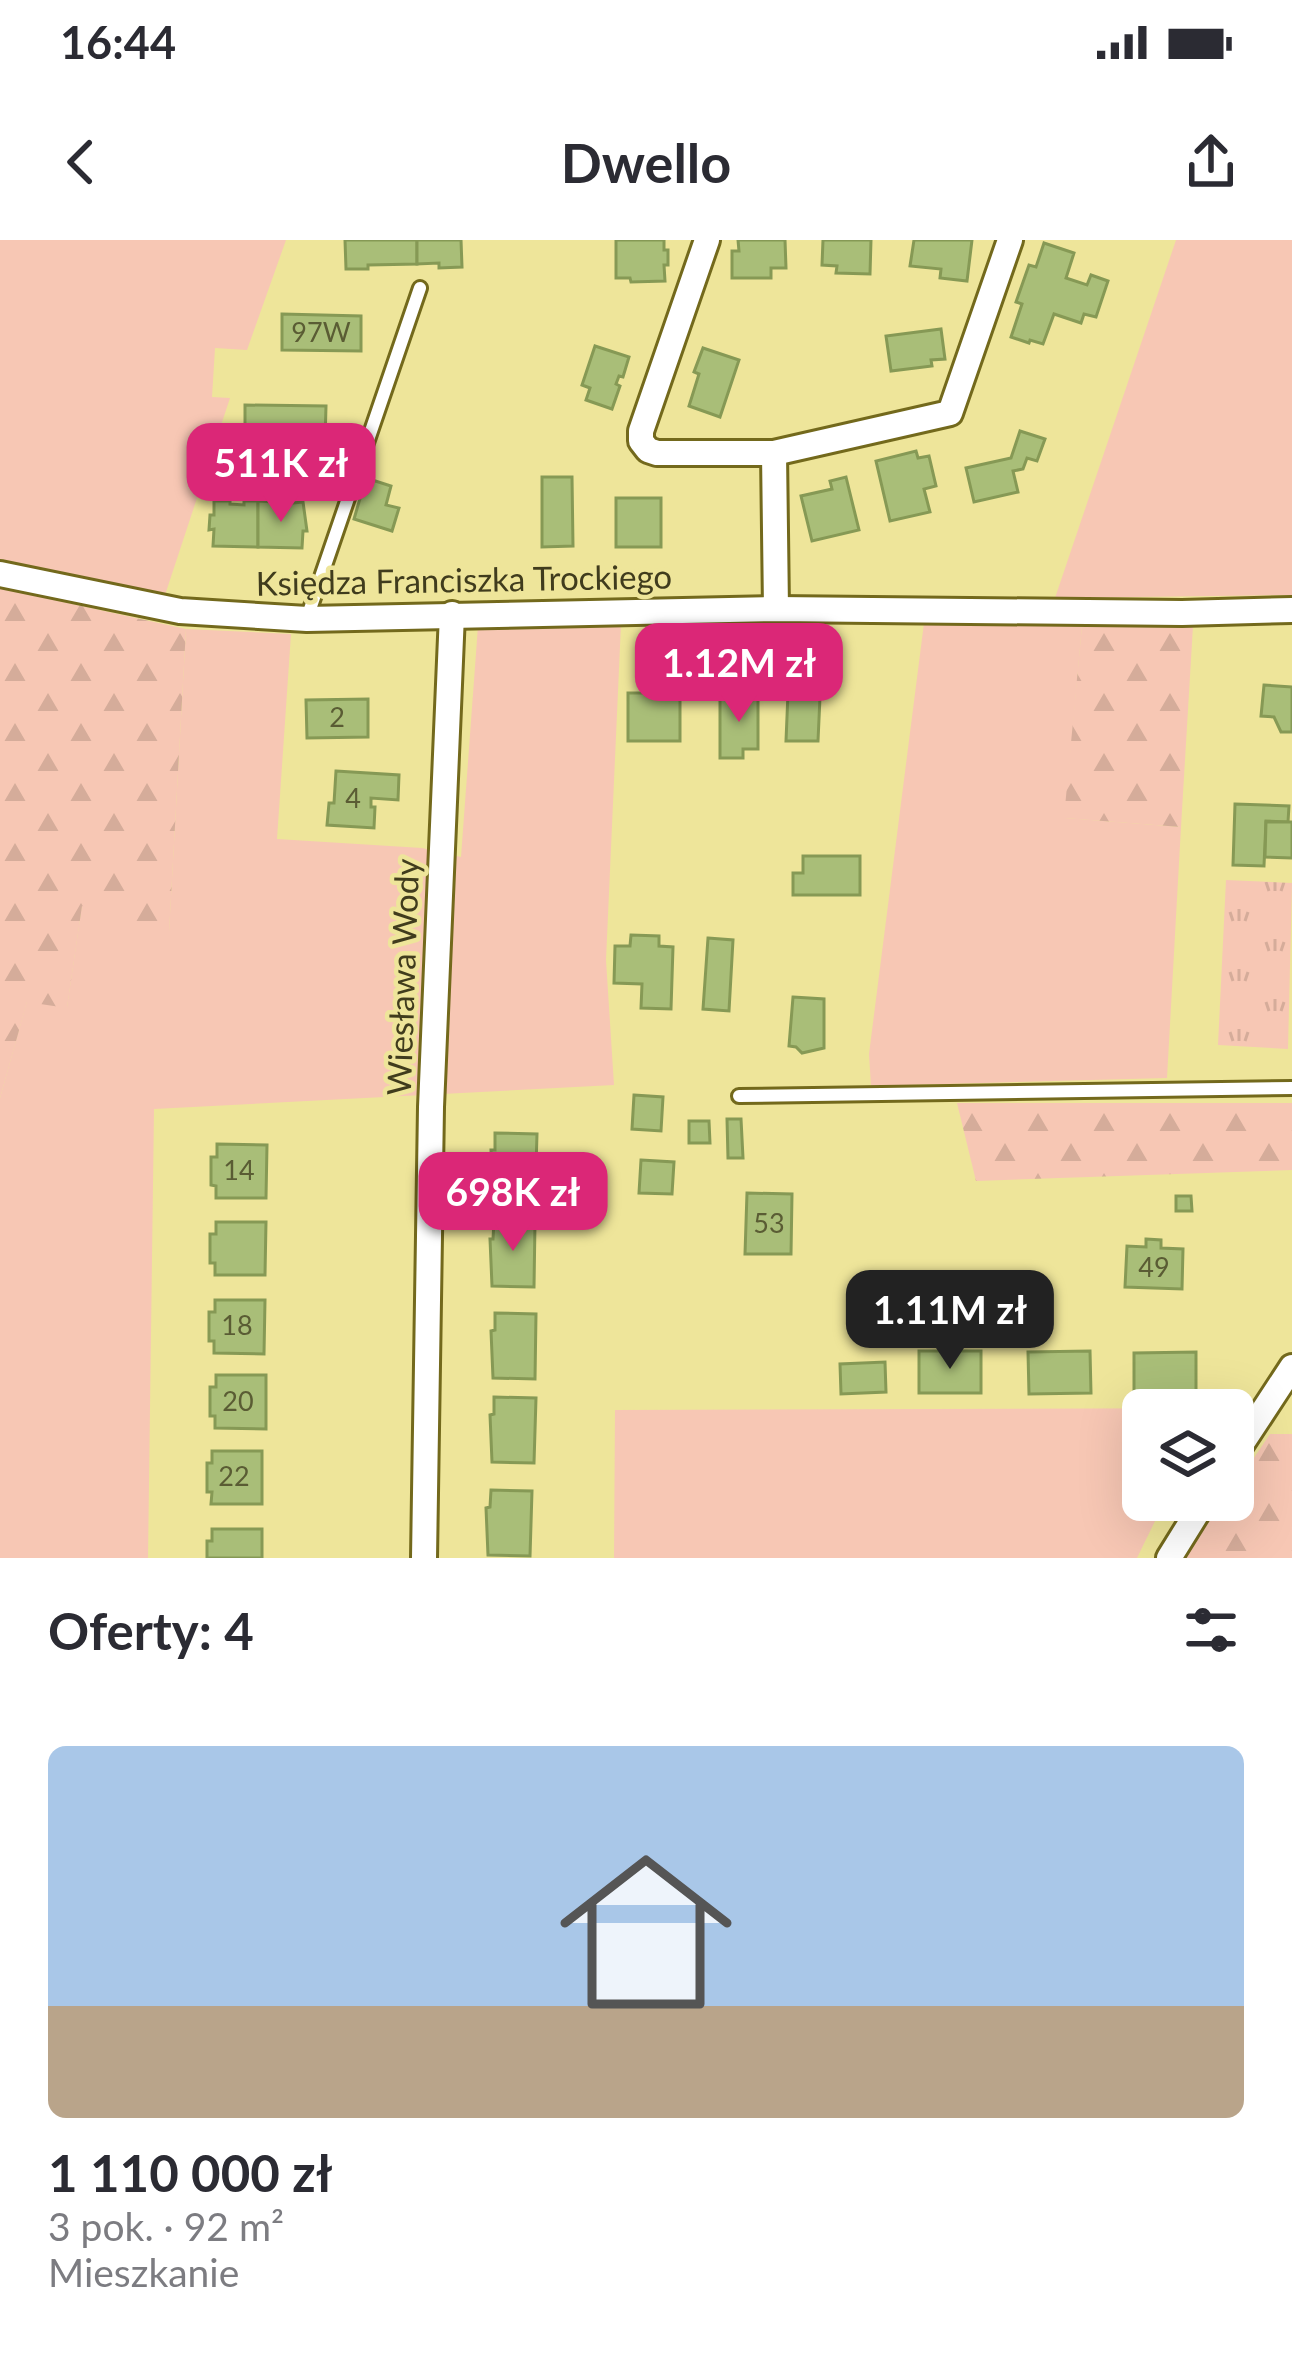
<!DOCTYPE html>
<html lang="pl">
<head>
<meta charset="utf-8">
<style>
	:root { --surface:#fff; --page:#f2f2f3; --text:#2b2b33; --muted:#7c7c81; --line:#e1e1e2; --accent:#db2777 }
	body { margin:0; font-family:Lato,sans-serif; background:var(--page); color:var(--text); height:100vh; display:flex; flex-direction:column; font-size:45px; white-space:nowrap }
	* { box-sizing:border-box; margin:0 }
	p { font-size:39px; color:var(--muted) }
	.icon { flex:none; width:66px; height:66px; fill:none; stroke:currentColor; stroke-width:2; stroke-linecap:round; stroke-linejoin:round }
	.map { position:relative; height:1318px; overflow:hidden }
	.panel { display:flex; flex-direction:column; background:var(--surface); flex:1 }
	.panel>* { flex:none }
	.controls { position:absolute; left:1122px; top:1149px; display:grid; gap:24px }
	.controls a { display:grid; place-items:center; width:132px; height:132px; border-radius:18px; background:var(--surface); box-shadow:0 12px 48px #0002; font-size:60px }
	.price { position:absolute; translate:-50% -102px; padding:0 27px; border-radius:24px; background:var(--accent); color:#fff; font-size:39px; line-height:78px; filter:drop-shadow(0 3px 6px #0008) }
	.price::after { content:''; position:absolute; left:50%; top:72px; width:36px; height:27px; margin-left:-18px; background:inherit; clip-path:polygon(0 0,100% 0,50% 100%) }
	.price.selected { background:#222; color:#fff }
	ul { padding:0; list-style:none }
	li { display:grid; align-content:center; gap:24px; height:636px; padding:0 48px }
	li+li { border-top:3px solid var(--line) }
	li span { display:grid; place-items:center; height:372px; border-radius:18px; color:#555 }
	li>.icon { margin-inline-start:auto }
	span .icon { width:216px; height:216px; fill:#fffc; stroke-width:1 }
	li b { font-size:51px }
	h2 { display:flex; justify-content:space-between; align-items:center; height:144px; padding:0 48px; font-size:51px }
	.status { display:flex; justify-content:space-between; align-items:center; height:84px; padding:0 60px; background:var(--surface); direction:ltr }
	.status svg { height:33px; fill:currentColor }
	header { display:flex; justify-content:space-between; align-items:center; height:156px; padding:0 48px; background:var(--surface); font-size:54px; font-weight:700 }
	.map>svg:first-child { display:block }
</style>
</head>
<body>
<div class="status"><b>16:44</b><svg viewBox="0 0 49 12"><path d="M0 12V9h3v3zM5 12V6h3v6zM10 12V3h3v9zM15 12V0h3v12zM26 1h20v11H26zM47 4h2v5h-2z"/></svg></div>
<header><svg class="icon" aria-label="back" viewBox="0 0 24 24"><path d="M15 5l-7 7 7 7"/></svg>Dwello<svg class="icon" aria-label="share" viewBox="0 0 24 24"><path d="M12 15V3M7 8l5-5 5 5M5 13v7h14v-7"/></svg></header>
<div class="map">
<svg width="1292" height="1318" viewBox="0 0 1292 1318">
	<defs>
		<pattern id="forest-firs" width="22" height="20" patternUnits="userSpaceOnUse" patternTransform="scale(3)"><rect width="22" height="20" fill="#f7c7b4"/><path d="M5 1l3.5 6h-7zM16 11l3.5 6h-7z" fill="#d5ac9a"/></pattern>
		<pattern id="park-tufts" width="24" height="20" patternUnits="userSpaceOnUse" patternTransform="scale(3)"><rect width="24" height="20" fill="#f7c7b4"/><path d="M3 7l-1-3M5 7V3M7 7l1-3M15 17l-1-3M17 17v-4M19 17l1-3" fill="none" stroke="#d5ac9a"/></pattern>
	</defs>
	<rect width="100%" height="100%" fill="#eee59a"/>
	<g fill="#f7c7b4">
		<polygon points="0,0 286,0 247,110 215,108 212,157 230,158 165,355 0,319"/>
		<polygon points="1176,0 1292,0 1292,355 1055,358"/>
		<polygon points="924,383 1082,385 1065,578 1181,587 1167,838 871,846 869,814"/>
		<polygon points="621,384 606,720 614,845 154,869 148,1318 0,1318 0,858 27,761 67,767 82,665 169,692 186,389 291,394 277,599 422,608 461,617 478,386"/>
		<polygon points="1240,1168 1233,1177 1233,1170 1143,1170 1143,1260 1169,1260 1157,1277 1137,1318 614,1318 615,1170"/>
	</g>
	<g fill="url(#forest-firs)">
		<polygon points="0,348 186,389 169,693 82,666 67,768 27,762 0,858"/>
		<polygon points="1082,385 1193,386 1181,587 1064,578"/>
		<polygon points="957,863 1292,863 1292,930 976,941"/>
		<polygon points="1270,1194 1292,1194 1292,1318 1181,1318 1225,1260 1233,1260 1233,1249"/>
	</g>
	<polygon fill="url(#park-tufts)" points="1226,640 1292,643 1288,809 1218,805"/>
	<g fill="#a9be78" stroke="#869955" stroke-width="3">
		<polygon points="345,0 417,0 417,24 368,25 368,29 346,29"/>
		<polygon points="417,0 461,0 462,27 439,28 439,23 417,24"/>
		<polygon points="616,0 664,0 664,10 668,10 668,25 664,25 665,41 631,42 630,38 616,38"/>
		<polygon points="738,0 785,0 786,28 771,28 771,38 732,38 732,11 739,11"/>
		<polygon points="823,0 871,0 870,34 836,33 837,26 822,25"/>
		<polygon points="914,0 972,0 967,41 940,38 941,29 910,26"/>
		<polygon points="1044,3 1074,13 1066,38 1087,45 1091,35 1108,41 1096,77 1084,74 1081,83 1054,74 1043,104 1030,100 1029,103 1011,97 1022,64 1016,62 1029,25 1036,27"/>
		<polygon points="282,74 361,76 361,111 282,110"/>
		<polygon points="941,89 945,119 931,120 932,126 891,131 886,96"/>
		<polygon points="595,106 629,117 623,137 619,136 616,144 620,146 612,169 586,160 590,148 582,145"/>
		<polygon points="703,108 739,120 720,177 689,166 699,134 694,132"/>
		<polygon points="245,165 326,166 325,202 245,201"/>
		<polygon points="1020,191 1045,199 1037,221 1027,218 1023,229 1013,231 1018,252 974,262 966,228 1011,218"/>
		<polygon points="916,211 918,218 929,216 936,246 924,249 930,272 890,281 876,221"/>
		<polygon points="542,237 572,237 573,306 542,307"/>
		<polygon points="846,237 859,290 812,301 801,256 832,249 830,241"/>
		<polygon points="366,238 391,246 386,265 399,268 392,291 354,279"/>
		<rect x="616" y="258" width="45" height="49"/>
		<polygon points="214,261 230,261 230,264 244,265 244,261 258,261 258,307 213,306 214,289 209,290 210,275 214,275"/>
		<polygon points="258,261 274,262 273,265 303,262 307,291 303,291 302,308 258,307"/>
		<polygon points="1264,445 1292,447 1292,492 1281,492 1274,477 1261,476"/>
		<rect x="628" y="453" width="52" height="48"/>
		<polygon points="740,453 758,453 758,509 743,509 743,518 720,518 720,458 740,458"/>
		<polygon points="788,453 820,457 818,501 786,501"/>
		<polygon points="368,459 368,497 307,498 306,460"/>
		<polygon points="336,531 399,535 398,560 371,558 371,567 375,567 374,588 327,585 329,563 334,563"/>
		<polygon points="1235,564 1289,566 1288,582 1266,581 1264,626 1233,625"/>
		<polygon points="1266,582 1292,582 1292,618 1265,617"/>
		<polygon points="803,616 860,616 860,655 793,655 793,633 803,633"/>
		<polygon points="631,695 659,696 659,706 673,707 671,769 641,768 642,744 614,743 615,706 630,706"/>
		<polygon points="708,698 733,700 729,771 703,769"/>
		<polygon points="793,757 824,759 824,808 802,813 796,807 789,806"/>
		<polygon points="634,855 663,857 661,891 632,889"/>
		<polygon points="727,879 741,879 743,918 728,918"/>
		<polygon points="689,881 709,881 710,903 689,903"/>
		<polygon points="495,893 537,894 535,959 493,957 491,910 495,910"/>
		<polygon points="217,904 267,905 266,958 216,958 216,946 211,945 211,917 217,917"/>
		<polygon points="641,920 674,922 672,954 639,953"/>
		<polygon points="747,953 792,954 791,1014 745,1014"/>
		<polygon points="1176,956 1191,956 1192,971 1176,971"/>
		<polygon points="494,981 535,983 534,1047 492,1046 490,999 493,999"/>
		<polygon points="216,982 266,982 265,1035 215,1035 215,1023 210,1023 210,994 216,994"/>
		<polygon points="1146,999 1161,1000 1161,1008 1183,1009 1182,1049 1125,1047 1127,1006 1146,1007"/>
		<polygon points="215,1060 265,1060 264,1114 214,1113 214,1101 209,1101 209,1072 215,1072"/>
		<polygon points="495,1073 536,1074 535,1139 493,1138 491,1091 495,1090"/>
		<rect x="919" y="1111" width="62" height="42"/>
		<polygon points="1090,1111 1091,1153 1029,1154 1028,1112"/>
		<polygon points="1196,1112 1196,1154 1134,1155 1134,1113"/>
		<polygon points="885,1122 886,1152 841,1154 840,1124"/>
		<polygon points="216,1135 266,1135 266,1189 215,1188 215,1176 210,1176 210,1147 216,1147"/>
		<polygon points="494,1157 536,1158 534,1223 492,1222 490,1175 494,1174"/>
		<polygon points="212,1211 262,1211 262,1264 211,1264 212,1252 207,1252 207,1223 212,1223"/>
		<polygon points="491,1250 532,1251 530,1316 488,1315 486,1268 490,1267"/>
		<polygon points="212,1289 262,1289 262,1318 207,1318 207,1301 212,1301"/>
	</g>
	<g fill="none" stroke-linecap="round" stroke-linejoin="round">
		<defs>
			<g id="lane">
				<polyline points="307,378 420,48"/>
				<polyline points="739,856 1292,848"/>
			</g>
			<g id="street">
				<polyline points="707,0 641,191 641,201 648,210 657,213 774,213 776,369"/>
				<polyline points="774,213 950,173 1010,0"/>
				<polyline points="0,334 180,371 307,379 776,369 1182,373 1292,370"/>
				<polyline points="1233,1217 1292,1127"/>
				<polyline points="424,1318 431,867 452,374"/>
				<polyline points="1169,1318 1205,1260"/>
			</g>
		</defs>
		<use href="#lane" stroke="#73691c" stroke-width="18"/>
		<use href="#street" stroke="#73691c" stroke-width="30"/>
		<use href="#lane" stroke="#fff" stroke-width="12"/>
		<use href="#street" stroke="#fff" stroke-width="24"/>
	</g>
	<g text-anchor="middle" stroke-width="9" stroke-linejoin="round" paint-order="stroke">
		<g font-size="27" fill="#5a5c34">
			<text x="321" y="102">97W</text>
			<text x="337" y="487">2</text>
			<text x="353" y="568">4</text>
			<text x="239" y="940">14</text>
			<text x="769" y="993">53</text>
			<text x="1154" y="1037">49</text>
			<text x="237" y="1095">18</text>
			<text x="238" y="1171">20</text>
			<text x="234" y="1246">22</text>
		</g>
		<g font-size="33" fill="#403c1d" stroke="#eee59a">
			<text transform="translate(464 340) rotate(-1)" y="12">Księdza Franciszka Trockiego</text>
			<text transform="translate(403 737) rotate(-88)" y="12">Wiesława Wody</text>
		</g>
	</g>
</svg>
<div class="controls">
<a><svg class="icon" aria-label="layers" viewBox="0 0 24 24"><path d="M12 4l9 5-9 5-9-5zM3 14l9 5 9-5"/></svg></a>
</div>
<b class="price" style="left:281px;top:285px">511K zł</b>
<b class="price" style="left:739px;top:485px">1.12M zł</b>
<b class="price" style="left:513px;top:1014px">698K zł</b>
<b class="price selected" style="left:950px;top:1132px">1.11M zł</b>
</div>
<section class="panel">
<h2>Oferty: 4<svg class="icon" aria-label="filters" viewBox="0 0 24 24"><path d="M4 7h16M4 17h16"/><circle cx="9" cy="7" r="2"/><circle cx="15" cy="17" r="2"/></svg></h2>
<ul>
<li><span style="background:linear-gradient(#a9c7e8 70%,#b9a48a 0)"><svg class="icon" aria-label="home" viewBox="0 0 24 24"><path d="M3 11l9-7 9 7M6 9v11h12V9"/></svg></span><div><b>1 110 000 zł</b><p>3 pok. · 92 m²</p><p>Mieszkanie</p></div></li>
</ul>
</section>
</body>
</html>
